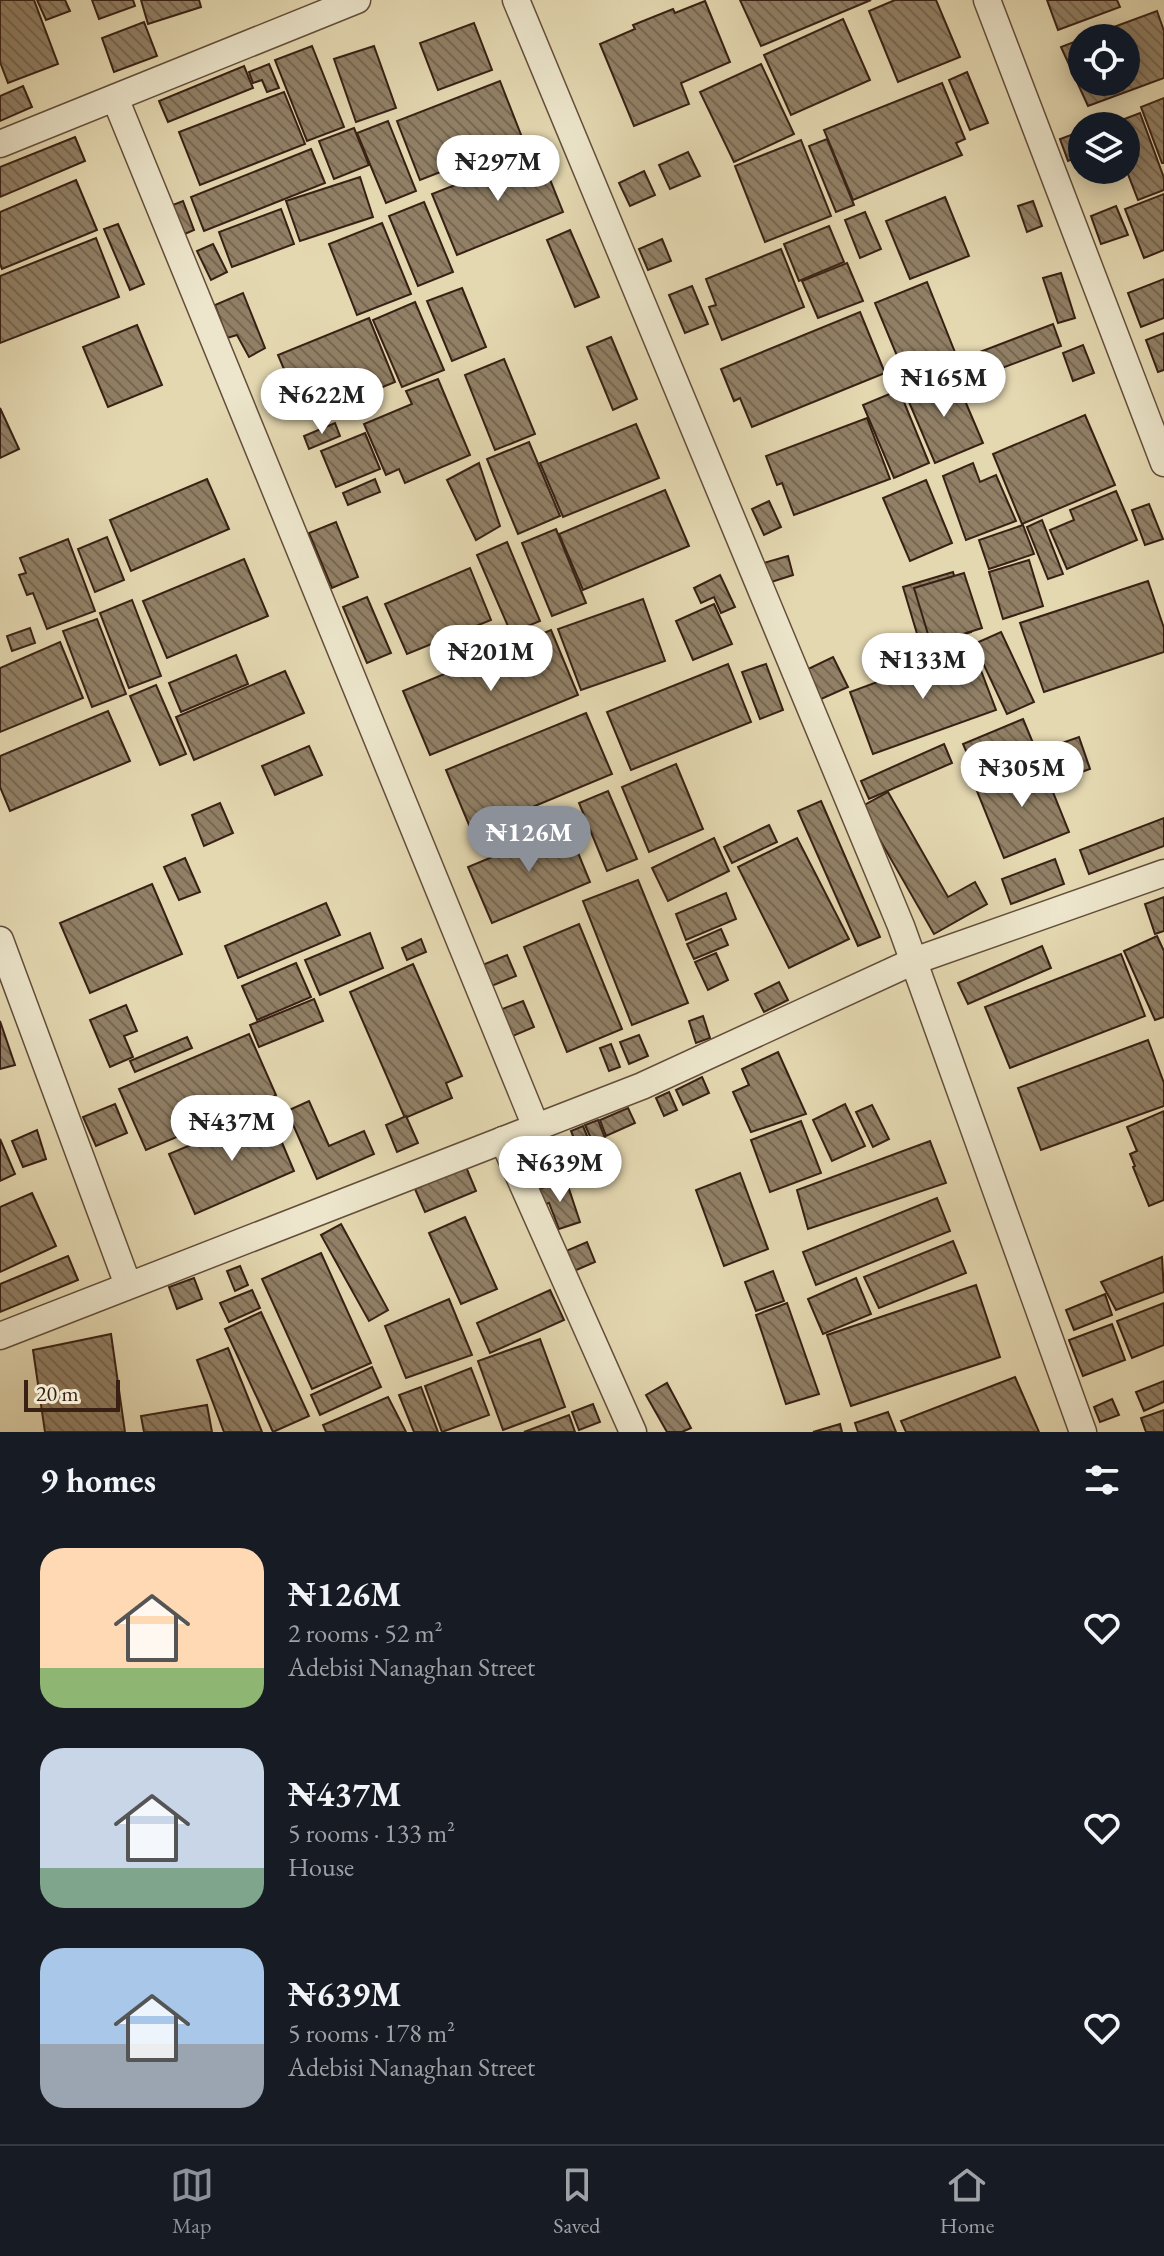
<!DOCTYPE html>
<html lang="en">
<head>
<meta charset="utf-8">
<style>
	:root { --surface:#171b24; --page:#20242c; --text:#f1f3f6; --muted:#9ea1a6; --line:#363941; --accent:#8c9099 }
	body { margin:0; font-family:"EB Garamond",serif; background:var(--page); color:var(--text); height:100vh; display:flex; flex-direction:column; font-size:30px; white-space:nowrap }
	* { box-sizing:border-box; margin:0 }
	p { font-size:26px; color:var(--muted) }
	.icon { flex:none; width:44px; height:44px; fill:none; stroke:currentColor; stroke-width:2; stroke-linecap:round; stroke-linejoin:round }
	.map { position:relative; height:1432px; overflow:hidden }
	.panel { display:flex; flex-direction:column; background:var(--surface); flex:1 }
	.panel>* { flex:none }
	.controls { position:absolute; left:1068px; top:24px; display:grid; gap:16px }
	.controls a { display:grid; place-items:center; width:72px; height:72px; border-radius:50%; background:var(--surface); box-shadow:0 4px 20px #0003; font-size:40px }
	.scale { position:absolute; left:24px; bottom:20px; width:96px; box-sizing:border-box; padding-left:8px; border:4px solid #382014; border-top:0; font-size:22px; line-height:28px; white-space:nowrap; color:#382014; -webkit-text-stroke:6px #ede6cc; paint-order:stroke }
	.price { position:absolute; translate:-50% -68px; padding:0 18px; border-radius:28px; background:#fff; color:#222; font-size:26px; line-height:52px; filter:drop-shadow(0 2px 4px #0008) }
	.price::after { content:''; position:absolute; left:50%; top:48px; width:24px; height:18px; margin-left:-12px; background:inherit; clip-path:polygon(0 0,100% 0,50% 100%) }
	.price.active { background:var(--accent); color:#fff }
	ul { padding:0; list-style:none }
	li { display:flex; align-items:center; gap:24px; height:200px; padding:0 40px }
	li span { display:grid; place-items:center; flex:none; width:224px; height:160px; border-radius:24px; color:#555 }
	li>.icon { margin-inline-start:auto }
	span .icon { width:96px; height:96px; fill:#fffc; stroke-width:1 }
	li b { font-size:34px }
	h2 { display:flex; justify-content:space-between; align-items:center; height:96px; padding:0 40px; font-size:34px }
	.dock { display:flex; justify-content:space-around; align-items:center; height:112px; border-top:2px solid var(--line); background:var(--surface); font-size:22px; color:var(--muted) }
	.dock a { display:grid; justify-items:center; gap:4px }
	.dock .active { color:var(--accent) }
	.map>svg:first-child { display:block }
</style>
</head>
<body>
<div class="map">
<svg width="1164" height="1432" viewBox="0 0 1164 1432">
	<defs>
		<pattern id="building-back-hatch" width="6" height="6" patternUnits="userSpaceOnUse" patternTransform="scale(2)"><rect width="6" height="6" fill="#918066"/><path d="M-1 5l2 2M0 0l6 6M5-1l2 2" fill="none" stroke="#776853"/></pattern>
	</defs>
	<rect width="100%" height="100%" fill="#e4d8b1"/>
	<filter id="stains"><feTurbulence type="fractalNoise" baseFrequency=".0025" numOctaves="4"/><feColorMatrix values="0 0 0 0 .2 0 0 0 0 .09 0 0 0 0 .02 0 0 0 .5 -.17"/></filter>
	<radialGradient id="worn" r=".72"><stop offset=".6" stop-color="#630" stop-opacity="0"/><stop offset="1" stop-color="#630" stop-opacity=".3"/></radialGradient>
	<g fill="url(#building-back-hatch)" stroke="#382014" stroke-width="2">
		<polygon points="0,0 34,0 58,64 8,83 0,62"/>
		<polygon points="37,0 65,0 70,11 46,20"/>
		<polygon points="92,0 133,0 135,6 99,19"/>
		<polygon points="141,0 199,0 201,7 148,24"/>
		<polygon points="740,0 871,0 761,46"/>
		<polygon points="895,0 936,0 960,57 898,82 869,11"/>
		<polygon points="1047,0 1117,0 1120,7 1058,30"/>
		<polygon points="705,1 730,62 681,83 689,104 634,126 600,44 635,29 633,25 673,9 675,13"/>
		<polygon points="1157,11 1164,31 1164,78 1088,106 1061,47 1082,39 1082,82 1126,82 1126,38 1084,38"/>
		<polygon points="843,19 870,80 791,115 764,55"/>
		<polygon points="144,22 157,56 114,72 102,38"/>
		<polygon points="474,23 492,70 438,90 420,43"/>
		<polygon points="312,46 344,127 307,141 275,60"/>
		<polygon points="374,46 396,108 356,122 334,59"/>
		<polygon points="269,64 279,88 267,92 262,80 253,83 249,72"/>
		<polygon points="761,64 794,134 734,162 700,92"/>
		<polygon points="244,66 253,88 168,122 159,101"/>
		<polygon points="967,72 988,123 970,130 949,80"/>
		<polygon points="500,81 523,140 420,180 397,121"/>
		<polygon points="942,83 965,139 956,143 962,155 853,200 824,130"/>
		<polygon points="23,86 32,107 0,121 0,96"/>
		<polygon points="284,92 305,144 200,185 179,132"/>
		<polygon points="1164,98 1164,163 1162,163 1141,107"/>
		<polygon points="1140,113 1164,178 1164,190 1138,200 1126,169 1126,126 1106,126"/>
		<polygon points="388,121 416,191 386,203 357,133"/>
		<polygon points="354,128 369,165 334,179 319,141"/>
		<polygon points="1082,131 1082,155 1068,161 1060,139"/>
		<polygon points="75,137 85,161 0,197 0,167"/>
		<polygon points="827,139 854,205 836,212 809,146"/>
		<polygon points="801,140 831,216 765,242 735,166"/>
		<polygon points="311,149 325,183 204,231 191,197"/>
		<polygon points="539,152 563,212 457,255 432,194"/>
		<polygon points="688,152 700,176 670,189 659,165"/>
		<polygon points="644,171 655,195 630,206 619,183"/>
		<polygon points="360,177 373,217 300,241 286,201"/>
		<polygon points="76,180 97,230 2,269 0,264 0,212"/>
		<polygon points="1164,194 1164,250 1144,258 1125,209"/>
		<polygon points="945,197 969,256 910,279 886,221"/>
		<polygon points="183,201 194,230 178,237 165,208"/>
		<polygon points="1033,201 1042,226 1027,232 1018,206"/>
		<polygon points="424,202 453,272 418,286 389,216"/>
		<polygon points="1116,206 1128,235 1101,244 1091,216"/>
		<polygon points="281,209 294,244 232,267 219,232"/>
		<polygon points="865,212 881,249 860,258 845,220"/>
		<polygon points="382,223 411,294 357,315 329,244"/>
		<polygon points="118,224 144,284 130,290 104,229"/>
		<polygon points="829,226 844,262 799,281 784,244"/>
		<polygon points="570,230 599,297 575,307 547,240"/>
		<polygon points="96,238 119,297 0,343 0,276"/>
		<polygon points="662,239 671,261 648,270 639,249"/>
		<polygon points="213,244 227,272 211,280 197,251"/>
		<polygon points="781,249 804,307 722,340 709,307 716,305 706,279"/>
		<polygon points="847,263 863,301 818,318 802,281"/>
		<polygon points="1061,273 1075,318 1058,323 1043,278"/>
		<polygon points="1164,279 1164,318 1141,327 1128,293"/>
		<polygon points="927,282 956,355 905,375 875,303"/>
		<polygon points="692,286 708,324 685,333 669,295"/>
		<polygon points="462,288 486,347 452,361 427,301"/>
		<polygon points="243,293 265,348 249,357 237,335 227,338 215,305"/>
		<polygon points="415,302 444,370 402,387 373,320"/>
		<polygon points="860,312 885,373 752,427 740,398 734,401 721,369"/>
		<polygon points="369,318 395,382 305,419 278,355"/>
		<polygon points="1053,324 1061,346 986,374 977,353"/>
		<polygon points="137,325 162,385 108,407 83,347"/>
		<polygon points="1164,333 1164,370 1158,372 1146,340"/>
		<polygon points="611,337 637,399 613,410 587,347"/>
		<polygon points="1083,345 1094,373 1073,381 1063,353"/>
		<polygon points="504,359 535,434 495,450 465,375"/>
		<polygon points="954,375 983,443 935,463 906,395"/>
		<polygon points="438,379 470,455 405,483 399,469 386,475 364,424 412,404 406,391"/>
		<polygon points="899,390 929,463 894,478 863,405"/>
		<polygon points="0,408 19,449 0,458"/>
		<polygon points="1085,415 1115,485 1022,524 993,454"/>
		<polygon points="867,418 890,479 794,515 782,483 777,485 766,456"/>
		<polygon points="335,423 340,436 309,449 304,436"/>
		<polygon points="636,424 659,478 563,517 540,463"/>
		<polygon points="365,433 380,469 336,487 321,451"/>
		<polygon points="529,442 560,516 518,534 487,459"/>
		<polygon points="479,463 500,526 476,540 447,480"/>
		<polygon points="973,463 980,482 996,475 1016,521 966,540 943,476"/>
		<polygon points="207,479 229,529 131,571 110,520"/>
		<polygon points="375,479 380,492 348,505 343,493"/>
		<polygon points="926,480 952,543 910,561 883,498"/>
		<polygon points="665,490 689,546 583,590 559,534"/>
		<polygon points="1116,491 1137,540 1067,569 1050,530 1074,520 1070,510"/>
		<polygon points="769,501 781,527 764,535 752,509"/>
		<polygon points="1149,504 1163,539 1145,545 1132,510"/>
		<polygon points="1042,520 1063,574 1048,579 1027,527"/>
		<polygon points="336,522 358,577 332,588 309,533"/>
		<polygon points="1023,525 1034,554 989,569 979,540"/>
		<polygon points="556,529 586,603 552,616 522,543"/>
		<polygon points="107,537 124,580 95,592 78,549"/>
		<polygon points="68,539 95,611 47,629 33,593 27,595 19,575 26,573 20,558"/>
		<polygon points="507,542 540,621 511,633 477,555"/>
		<polygon points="788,556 793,575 759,586 753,566"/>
		<polygon points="244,559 268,616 167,658 143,601"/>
		<polygon points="1029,560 1043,606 1003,619 989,572"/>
		<polygon points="470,568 491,620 407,654 385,604"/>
		<polygon points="953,572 971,632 921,647 903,587"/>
		<polygon points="964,573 982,628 931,644 914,588"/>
		<polygon points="720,575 735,607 721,613 714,597 701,603 694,588"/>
		<polygon points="1148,581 1164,628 1164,652 1044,692 1020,623"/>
		<polygon points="367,597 391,653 367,663 343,607"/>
		<polygon points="643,599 665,661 581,690 558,629"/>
		<polygon points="132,600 161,676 129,688 100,613"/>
		<polygon points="714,604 732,644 693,660 676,621"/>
		<polygon points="97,619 126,694 92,707 63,631"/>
		<polygon points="30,628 35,643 12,651 7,636"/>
		<polygon points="551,630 578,695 430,755 403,691"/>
		<polygon points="1001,632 1034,702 1007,714 974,644"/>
		<polygon points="60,642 83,698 0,732 0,668"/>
		<polygon points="972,647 996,710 873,754 850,692"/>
		<polygon points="236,655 248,684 181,712 169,683"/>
		<polygon points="833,657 848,687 819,700 806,670"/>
		<polygon points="728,664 751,722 631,770 607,712"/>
		<polygon points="766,664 783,710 760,719 742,672"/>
		<polygon points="285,671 304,713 194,760 176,717"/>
		<polygon points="156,685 186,754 160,765 130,696"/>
		<polygon points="108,711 130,761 10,811 0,787 0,756"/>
		<polygon points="586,713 612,774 472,832 446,770"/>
		<polygon points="1023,719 1038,755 979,781 963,744"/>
		<polygon points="1079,737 1090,769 1068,777 1056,745"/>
		<polygon points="944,744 952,763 869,799 861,781"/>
		<polygon points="309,746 322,775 275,795 262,766"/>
		<polygon points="1040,760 1069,832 1004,858 975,786"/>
		<polygon points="676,764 703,829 649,852 622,787"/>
		<polygon points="608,791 637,859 607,871 579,803"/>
		<polygon points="888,792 948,897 975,882 987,904 934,934 861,807"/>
		<polygon points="821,801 880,937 858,946 798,811"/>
		<polygon points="220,803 233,833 204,846 192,815"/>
		<polygon points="1164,818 1164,846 1089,874 1080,850"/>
		<polygon points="769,825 777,842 732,863 724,847"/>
		<polygon points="567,826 590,882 492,923 468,867"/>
		<polygon points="714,838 729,871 668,901 652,868"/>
		<polygon points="797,838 849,939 789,968 738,867"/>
		<polygon points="185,858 200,892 179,900 164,867"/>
		<polygon points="1055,859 1064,884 1011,904 1002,879"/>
		<polygon points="638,880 688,1003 632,1025 583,901"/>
		<polygon points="152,884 182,954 90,993 60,923"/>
		<polygon points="726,893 736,919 686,940 676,914"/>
		<polygon points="1164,897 1164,931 1155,934 1145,904"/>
		<polygon points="326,903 340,935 238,978 225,946"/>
		<polygon points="579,924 622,1029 567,1052 524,947"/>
		<polygon points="721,929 728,945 694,959 687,944"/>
		<polygon points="370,933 383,968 320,995 305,960"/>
		<polygon points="1157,936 1164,951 1164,1017 1155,1020 1124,951"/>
		<polygon points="421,939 426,952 407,960 402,948"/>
		<polygon points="1042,946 1051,968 968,1004 958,983"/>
		<polygon points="716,953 728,980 708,990 695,962"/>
		<polygon points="1121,954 1145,1016 1010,1068 985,1007"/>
		<polygon points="507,955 516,976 489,987 480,966"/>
		<polygon points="296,963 311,997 257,1020 242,986"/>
		<polygon points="413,964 462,1076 446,1083 452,1098 405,1118 350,992"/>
		<polygon points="779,982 788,1000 764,1012 755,994"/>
		<polygon points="314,999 323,1021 259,1047 250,1025"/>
		<polygon points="523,1001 534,1027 508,1038 497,1011"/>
		<polygon points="126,1005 137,1031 124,1036 133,1057 110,1067 90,1020"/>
		<polygon points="703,1016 710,1038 696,1043 689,1021"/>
		<polygon points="0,1021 15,1065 0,1069"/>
		<polygon points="249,1034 276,1095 146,1150 119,1089"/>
		<polygon points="639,1035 648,1056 629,1064 620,1042"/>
		<polygon points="187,1037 192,1048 135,1072 130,1061"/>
		<polygon points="1148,1040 1164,1083 1164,1106 1041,1150 1018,1088"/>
		<polygon points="611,1044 620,1067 609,1071 600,1048"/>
		<polygon points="778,1052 806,1114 751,1132 733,1092 749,1085 742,1069"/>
		<polygon points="702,1077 709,1093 683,1105 676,1090"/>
		<polygon points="669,1092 677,1110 664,1116 656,1098"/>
		<polygon points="309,1101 329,1146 364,1131 374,1154 317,1179 287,1111"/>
		<polygon points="115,1104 127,1133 96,1146 83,1117"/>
		<polygon points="845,1104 865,1146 832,1161 813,1120"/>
		<polygon points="872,1105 889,1139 873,1147 856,1112"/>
		<polygon points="628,1108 635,1123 606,1136 600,1120"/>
		<polygon points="1164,1111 1164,1200 1149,1206 1133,1167 1135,1166 1130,1154 1137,1151 1127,1127"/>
		<polygon points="269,1112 294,1171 195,1214 169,1154"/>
		<polygon points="406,1116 418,1143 397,1152 386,1125"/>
		<polygon points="598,1120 605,1138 593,1143 585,1125"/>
		<polygon points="801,1121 821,1173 770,1192 751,1140"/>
		<polygon points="583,1126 590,1143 578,1148 571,1131"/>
		<polygon points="37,1130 46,1159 23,1167 12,1141"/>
		<polygon points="0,1139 15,1174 0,1181"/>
		<polygon points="930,1141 946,1183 808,1229 797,1190"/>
		<polygon points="466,1167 476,1191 425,1212 415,1189"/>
		<polygon points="740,1173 768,1249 724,1266 696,1190"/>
		<polygon points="566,1180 580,1222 559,1229 549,1203 542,1205 536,1190"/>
		<polygon points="32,1193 56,1246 0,1272 0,1207"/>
		<polygon points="937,1198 950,1231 816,1285 803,1252"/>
		<polygon points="465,1217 497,1289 461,1304 429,1233"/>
		<polygon points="341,1224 388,1310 369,1321 321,1235"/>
		<polygon points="953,1241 966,1273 879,1308 864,1277"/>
		<polygon points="587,1242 595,1262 574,1271 566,1251"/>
		<polygon points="321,1253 371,1363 312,1389 262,1279"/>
		<polygon points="68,1256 78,1280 0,1312 0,1284"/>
		<polygon points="1162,1257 1164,1292 1116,1310 1101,1282"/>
		<polygon points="240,1266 248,1285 235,1291 227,1271"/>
		<polygon points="773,1271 784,1301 756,1311 745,1282"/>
		<polygon points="194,1278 202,1299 177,1309 169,1287"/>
		<polygon points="856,1278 871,1314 823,1334 808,1299"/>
		<polygon points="976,1285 1000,1357 851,1406 827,1335"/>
		<polygon points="252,1290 260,1308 229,1322 220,1303"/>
		<polygon points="550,1290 564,1320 490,1353 477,1323"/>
		<polygon points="1105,1294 1112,1315 1074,1330 1066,1310"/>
		<polygon points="449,1299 472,1355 406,1378 385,1326"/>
		<polygon points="787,1303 819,1394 786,1404 756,1315"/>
		<polygon points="1164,1303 1164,1345 1132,1358 1117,1321"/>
		<polygon points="261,1312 309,1416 273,1432 225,1329"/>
		<polygon points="1112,1324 1125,1360 1083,1376 1069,1340"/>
		<polygon points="111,1334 125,1432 45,1432 33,1350"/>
		<polygon points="540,1339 565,1407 503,1430 478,1361"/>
		<polygon points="228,1348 262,1432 224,1432 197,1360"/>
		<polygon points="372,1367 381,1387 320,1415 311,1395"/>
		<polygon points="471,1368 489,1415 442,1432 425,1386"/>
		<polygon points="1015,1377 1039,1432 906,1432 901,1421"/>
		<polygon points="1164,1381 1164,1402 1144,1411 1136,1392"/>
		<polygon points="667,1383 691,1428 682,1432 667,1432 646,1395"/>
		<polygon points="421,1387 438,1432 414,1432 399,1395"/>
		<polygon points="388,1397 406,1432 326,1432 323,1425"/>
		<polygon points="1112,1399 1119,1415 1100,1422 1094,1407"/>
		<polygon points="593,1404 600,1422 579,1430 572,1412"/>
		<polygon points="207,1405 212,1432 144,1432 141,1416"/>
		<polygon points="1164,1410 1164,1432 1146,1432 1141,1418"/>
		<polygon points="888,1412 896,1432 858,1432 855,1423"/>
		<polygon points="569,1415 575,1432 524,1432"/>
		<polygon points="840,1424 842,1432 813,1432"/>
	</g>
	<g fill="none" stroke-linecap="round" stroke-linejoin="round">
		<defs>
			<g id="street">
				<polyline points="516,0 901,926 1083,1432"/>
				<polyline points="987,0 1164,463"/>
				<polyline points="115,98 536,1127"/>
				<polyline points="0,144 357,0"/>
				<polyline points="0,940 128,1285"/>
				<polyline points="503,1140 633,1432"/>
				<polyline points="0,1336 642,1086 914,961 1164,873"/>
			</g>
		</defs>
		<use href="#street" stroke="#634e3b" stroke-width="29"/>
		<use href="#street" stroke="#ede6cc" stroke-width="26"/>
	</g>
	<rect width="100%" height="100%" filter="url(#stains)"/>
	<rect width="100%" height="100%" fill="url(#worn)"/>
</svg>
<div class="controls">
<a><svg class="icon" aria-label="locate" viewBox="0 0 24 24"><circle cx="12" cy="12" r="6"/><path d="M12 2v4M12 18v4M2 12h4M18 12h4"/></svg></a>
<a><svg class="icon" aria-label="layers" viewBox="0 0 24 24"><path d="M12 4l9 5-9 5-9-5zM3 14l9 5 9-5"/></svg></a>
</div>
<div class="scale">20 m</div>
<b class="price" style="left:498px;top:203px">₦297M</b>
<b class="price" style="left:944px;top:419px">₦165M</b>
<b class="price" style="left:322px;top:436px">₦622M</b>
<b class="price" style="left:491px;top:693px">₦201M</b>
<b class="price" style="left:923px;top:701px">₦133M</b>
<b class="price" style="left:1022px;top:809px">₦305M</b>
<b class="price active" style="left:529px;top:874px">₦126M</b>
<b class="price" style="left:232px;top:1163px">₦437M</b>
<b class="price" style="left:560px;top:1204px">₦639M</b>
</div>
<section class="panel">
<h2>9 homes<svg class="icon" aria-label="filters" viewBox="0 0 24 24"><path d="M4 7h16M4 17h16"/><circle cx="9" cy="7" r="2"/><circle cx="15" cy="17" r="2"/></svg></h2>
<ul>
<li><span style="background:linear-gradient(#ffd9b3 75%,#8fb573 0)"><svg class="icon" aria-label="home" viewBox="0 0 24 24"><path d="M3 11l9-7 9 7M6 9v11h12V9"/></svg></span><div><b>₦126M</b><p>2 rooms · 52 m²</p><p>Adebisi Nanaghan Street</p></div><svg class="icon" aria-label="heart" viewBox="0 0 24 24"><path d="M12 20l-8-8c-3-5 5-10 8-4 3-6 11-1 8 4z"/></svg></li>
<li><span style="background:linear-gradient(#c9d6e8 75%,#7fa58c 0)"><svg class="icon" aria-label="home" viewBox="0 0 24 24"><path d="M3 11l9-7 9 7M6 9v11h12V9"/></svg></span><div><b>₦437M</b><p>5 rooms · 133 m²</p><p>House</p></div><svg class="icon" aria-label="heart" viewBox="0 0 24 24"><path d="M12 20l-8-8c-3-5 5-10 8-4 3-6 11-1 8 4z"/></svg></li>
<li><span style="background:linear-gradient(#a9c7e8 60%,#9aa5b1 0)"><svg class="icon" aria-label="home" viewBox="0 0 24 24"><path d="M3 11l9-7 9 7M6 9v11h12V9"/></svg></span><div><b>₦639M</b><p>5 rooms · 178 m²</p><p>Adebisi Nanaghan Street</p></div><svg class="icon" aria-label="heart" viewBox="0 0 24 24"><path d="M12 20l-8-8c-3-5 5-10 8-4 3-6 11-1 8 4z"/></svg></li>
</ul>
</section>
<nav class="dock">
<a class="active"><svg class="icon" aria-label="map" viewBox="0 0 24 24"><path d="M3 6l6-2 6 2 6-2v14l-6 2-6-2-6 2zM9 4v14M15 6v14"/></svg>Map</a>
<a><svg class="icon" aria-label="saved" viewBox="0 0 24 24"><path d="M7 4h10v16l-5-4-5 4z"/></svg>Saved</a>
<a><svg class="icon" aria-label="home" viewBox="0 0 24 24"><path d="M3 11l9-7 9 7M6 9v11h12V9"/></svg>Home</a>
</nav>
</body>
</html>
